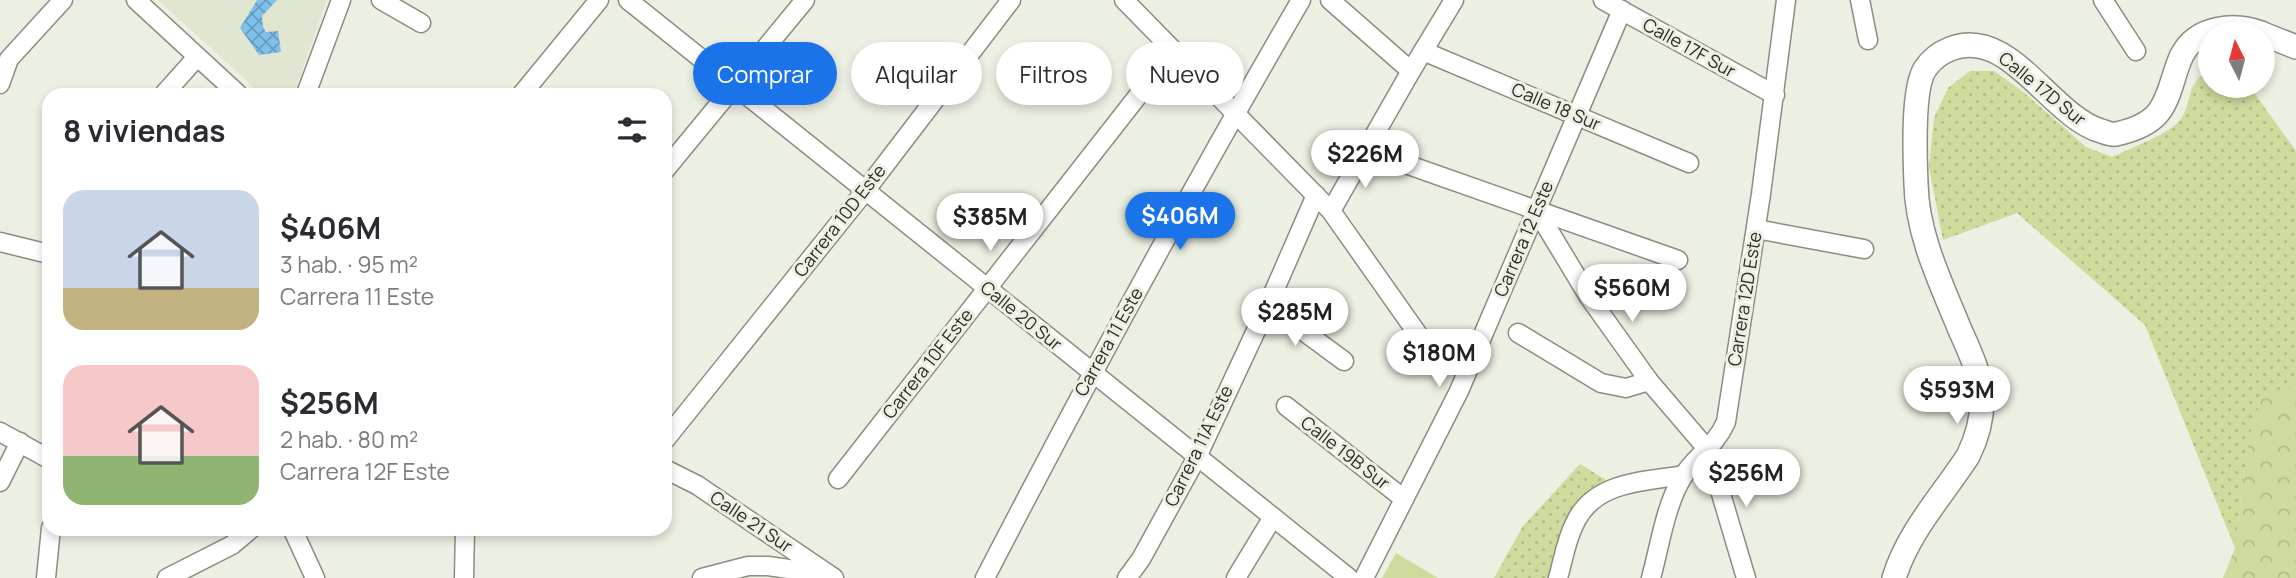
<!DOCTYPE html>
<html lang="es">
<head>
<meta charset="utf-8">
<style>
	:root { --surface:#fff; --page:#f7f7f7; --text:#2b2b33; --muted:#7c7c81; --accent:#1a73e8 }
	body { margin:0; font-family:Manrope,sans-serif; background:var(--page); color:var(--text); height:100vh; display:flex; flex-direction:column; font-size:26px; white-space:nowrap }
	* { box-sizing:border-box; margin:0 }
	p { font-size:23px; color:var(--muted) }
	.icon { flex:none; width:38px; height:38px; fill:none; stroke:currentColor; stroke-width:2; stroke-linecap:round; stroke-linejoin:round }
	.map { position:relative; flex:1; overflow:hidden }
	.drawer { position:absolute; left:42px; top:88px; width:630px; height:448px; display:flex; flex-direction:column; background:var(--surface); border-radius:21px; box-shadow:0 4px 10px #0003 }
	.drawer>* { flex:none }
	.hud { position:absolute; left:693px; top:42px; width:665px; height:63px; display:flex; gap:14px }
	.needle { width:46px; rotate:354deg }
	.tools { position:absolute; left:2198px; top:21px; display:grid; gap:14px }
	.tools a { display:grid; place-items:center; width:77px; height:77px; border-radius:50%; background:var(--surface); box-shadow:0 4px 10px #0003; font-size:35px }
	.price { position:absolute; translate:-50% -60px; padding:0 16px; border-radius:24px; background:#fff; color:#222; font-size:23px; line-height:46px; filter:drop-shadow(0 2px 4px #0008) }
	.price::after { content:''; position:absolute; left:50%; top:42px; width:21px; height:16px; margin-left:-10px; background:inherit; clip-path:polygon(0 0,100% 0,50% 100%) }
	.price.active { background:var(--accent); color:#fff }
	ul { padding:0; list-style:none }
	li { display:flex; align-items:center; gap:21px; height:175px; padding:0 21px }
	li span { display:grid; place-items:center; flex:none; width:196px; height:140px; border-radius:21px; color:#555 }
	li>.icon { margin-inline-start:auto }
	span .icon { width:84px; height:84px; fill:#fffc; stroke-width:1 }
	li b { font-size:30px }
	h2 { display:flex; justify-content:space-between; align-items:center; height:84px; padding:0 21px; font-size:30px }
	.pill { padding:0 24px; border-radius:32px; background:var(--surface); box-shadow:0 4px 10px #0003; font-size:24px; line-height:63px }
	.pill.active { background:var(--accent); color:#fff }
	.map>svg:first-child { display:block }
</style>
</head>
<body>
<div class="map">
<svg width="2296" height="578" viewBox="0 0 2296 578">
	<defs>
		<pattern id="grass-dots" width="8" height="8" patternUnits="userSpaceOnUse" patternTransform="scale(1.75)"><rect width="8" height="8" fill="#cddb9d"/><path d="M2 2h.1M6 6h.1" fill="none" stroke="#b0bc87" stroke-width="1.8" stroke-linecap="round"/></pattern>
		<pattern id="forest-crowns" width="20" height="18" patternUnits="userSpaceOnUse" patternTransform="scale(1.75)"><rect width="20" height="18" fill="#cddb9d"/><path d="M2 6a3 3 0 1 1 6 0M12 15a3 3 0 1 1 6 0" fill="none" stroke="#b0bc87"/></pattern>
		<pattern id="building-cross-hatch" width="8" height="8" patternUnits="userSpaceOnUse" patternTransform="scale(1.75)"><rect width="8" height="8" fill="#7fbfeb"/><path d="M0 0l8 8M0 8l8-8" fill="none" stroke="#689cbe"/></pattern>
	</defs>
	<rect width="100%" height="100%" fill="#ecf0e2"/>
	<polygon fill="#e1e6d1" points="158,0 327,0 294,94 261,94"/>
	<g fill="url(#grass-dots)">
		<path d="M2210,68V86H2249L2296,151V387L2263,393L2248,442L2235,548L2145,325L2017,213L1943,240L1929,167L1934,118L1948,88L1970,71H1994L2022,91L2086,147L2112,157C2127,150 2173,132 2181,119C2195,96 2183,88 2210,68Z"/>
		<polygon points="1580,464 1616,486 1596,497 1558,578 1494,578 1523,526"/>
	</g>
	<polygon fill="url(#forest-crowns)" points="2296,387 2296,578 2223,578 2235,548 2248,442 2263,392"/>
	<polygon fill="#cddb9d" points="1396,553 1438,578 1382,578"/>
	<polygon fill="url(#building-cross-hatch)" points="257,0 277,0 262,16 263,27 266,32 278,31 281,52 259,55 240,28"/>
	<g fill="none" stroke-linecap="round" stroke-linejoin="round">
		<defs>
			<g id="minor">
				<polyline points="136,0 238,94"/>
				<polyline points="381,0 421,23"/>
				<polyline points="628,0 1349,578"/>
				<polyline points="1124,0 1331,211 1441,367"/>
				<polyline points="1330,0 1411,71"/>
				<polyline points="1603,0 1775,95"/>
				<polyline points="1860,0 1868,40"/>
				<polyline points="2103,0 2136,51"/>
				<polyline points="1423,51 1689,163"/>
				<polyline points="0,84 9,59 63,0"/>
				<polyline points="164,94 197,57"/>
				<polyline points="306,94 341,0"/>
				<polyline points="522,94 599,0"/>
				<polyline points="1366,150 1678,260"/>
				<polyline points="665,170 805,0"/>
				<polyline points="1331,211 1411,71 1454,0"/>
				<polyline points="1537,211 1589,297 1649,381 1708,450 1746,578"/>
				<polyline points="1756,229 1864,249"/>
				<polyline points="0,242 49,254"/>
				<polyline points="1268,305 1344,361"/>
				<polyline points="1518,333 1601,383 1626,388 1649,381"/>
				<polyline points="1286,406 1404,499"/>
				<polyline points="0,432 49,459"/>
				<polyline points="665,440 865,191 1011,0"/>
				<polyline points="665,469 697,485 834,578"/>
				<polyline points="838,479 1173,51"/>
				<polyline points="0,482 20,442"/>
				<polyline points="292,528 315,578"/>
				<polyline points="46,578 51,528"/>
				<polyline points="167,578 232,545 252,528"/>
				<polyline points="464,578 465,528"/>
				<polyline points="702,578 748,566 768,566 823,574"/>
				<path d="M985,578C1086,383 1190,190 1301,0"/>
				<polyline points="1127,578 1141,559 1197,457 1268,305 1316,195"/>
				<polyline points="1236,578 1273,517"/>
				<polyline points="1364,578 1459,391 1622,10"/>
				<path d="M1558,578C1563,561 1566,541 1574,525C1593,481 1643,482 1684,475"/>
				<path d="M1651,578C1660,545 1665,507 1682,478C1695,455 1714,449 1726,422L1761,194L1786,0"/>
			</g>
			<g id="major">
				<polyline points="2263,34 2296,47"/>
				<path d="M1894,578C1908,532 1942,496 1968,456C1977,438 1982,420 1982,400C1981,375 1970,352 1960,330C1941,283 1917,235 1916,184C1915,158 1912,89 1925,69C1931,60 1940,53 1950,49C2009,25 2050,116 2101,131C2105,132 2111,135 2116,134C2130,131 2148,125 2158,113C2171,97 2173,73 2182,55C2197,26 2235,23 2261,33"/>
			</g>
		</defs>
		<use href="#minor" stroke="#8a8d80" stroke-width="21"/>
		<use href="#major" stroke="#8a8d80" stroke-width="26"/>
		<use href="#minor" stroke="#fff" stroke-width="18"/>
		<use href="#major" stroke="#fff" stroke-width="23"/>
	</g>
	<g text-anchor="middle" stroke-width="6" stroke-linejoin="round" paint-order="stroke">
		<g font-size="18" fill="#2c2d28" stroke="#ecf0e2">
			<text transform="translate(1689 48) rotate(29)" y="6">Calle 17F Sur</text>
			<text transform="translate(2042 89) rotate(39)" y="6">Calle 17D Sur</text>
			<text transform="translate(1556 107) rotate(23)" y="6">Calle 18 Sur</text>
			<text transform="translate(840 221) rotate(-52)" y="6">Carrera 10D Este</text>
			<text transform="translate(1524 239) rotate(-67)" y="6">Carrera 12 Este</text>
			<text transform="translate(1745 299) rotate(-81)" y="6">Carrera 12D Este</text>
			<text transform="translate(1021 316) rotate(39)" y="6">Calle 20 Sur</text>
			<text transform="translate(1109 342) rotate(-61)" y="6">Carrera 11 Este</text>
			<text transform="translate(928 364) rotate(-52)" y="6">Carrera 10F Este</text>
			<text transform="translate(1199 446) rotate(-64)" y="6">Carrera 11A Este</text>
			<text transform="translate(1345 453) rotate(38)" y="6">Calle 19B Sur</text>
			<text transform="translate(751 522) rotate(34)" y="6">Calle 21 Sur</text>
		</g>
	</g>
</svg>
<div class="tools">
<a><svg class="needle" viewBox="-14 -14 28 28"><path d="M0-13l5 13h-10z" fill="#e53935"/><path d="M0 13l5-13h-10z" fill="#7c7c81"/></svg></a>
</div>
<b class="price" style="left:1365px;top:190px">$226M</b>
<b class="price active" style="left:1180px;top:252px">$406M</b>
<b class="price" style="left:990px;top:253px">$385M</b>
<b class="price" style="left:1632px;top:324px">$560M</b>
<b class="price" style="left:1295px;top:348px">$285M</b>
<b class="price" style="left:1439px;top:389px">$180M</b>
<b class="price" style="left:1957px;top:426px">$593M</b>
<b class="price" style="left:1746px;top:509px">$256M</b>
<div class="hud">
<a class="pill active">Comprar</a>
<a class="pill">Alquilar</a>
<a class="pill">Filtros</a>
<a class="pill">Nuevo</a>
</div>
<section class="drawer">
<h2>8 viviendas<svg class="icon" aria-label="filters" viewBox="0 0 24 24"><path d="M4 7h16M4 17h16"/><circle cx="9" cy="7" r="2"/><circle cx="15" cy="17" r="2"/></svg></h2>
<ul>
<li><span style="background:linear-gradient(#c9d6e8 70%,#c2b280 0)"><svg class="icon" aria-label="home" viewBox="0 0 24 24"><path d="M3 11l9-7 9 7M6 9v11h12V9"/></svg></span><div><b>$406M</b><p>3 hab. · 95 m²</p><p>Carrera 11 Este</p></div></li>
<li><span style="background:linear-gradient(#f6c9c9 65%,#8fb573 0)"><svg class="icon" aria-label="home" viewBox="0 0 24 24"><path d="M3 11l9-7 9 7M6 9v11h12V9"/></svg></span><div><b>$256M</b><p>2 hab. · 80 m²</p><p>Carrera 12F Este</p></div></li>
</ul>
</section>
</div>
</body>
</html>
